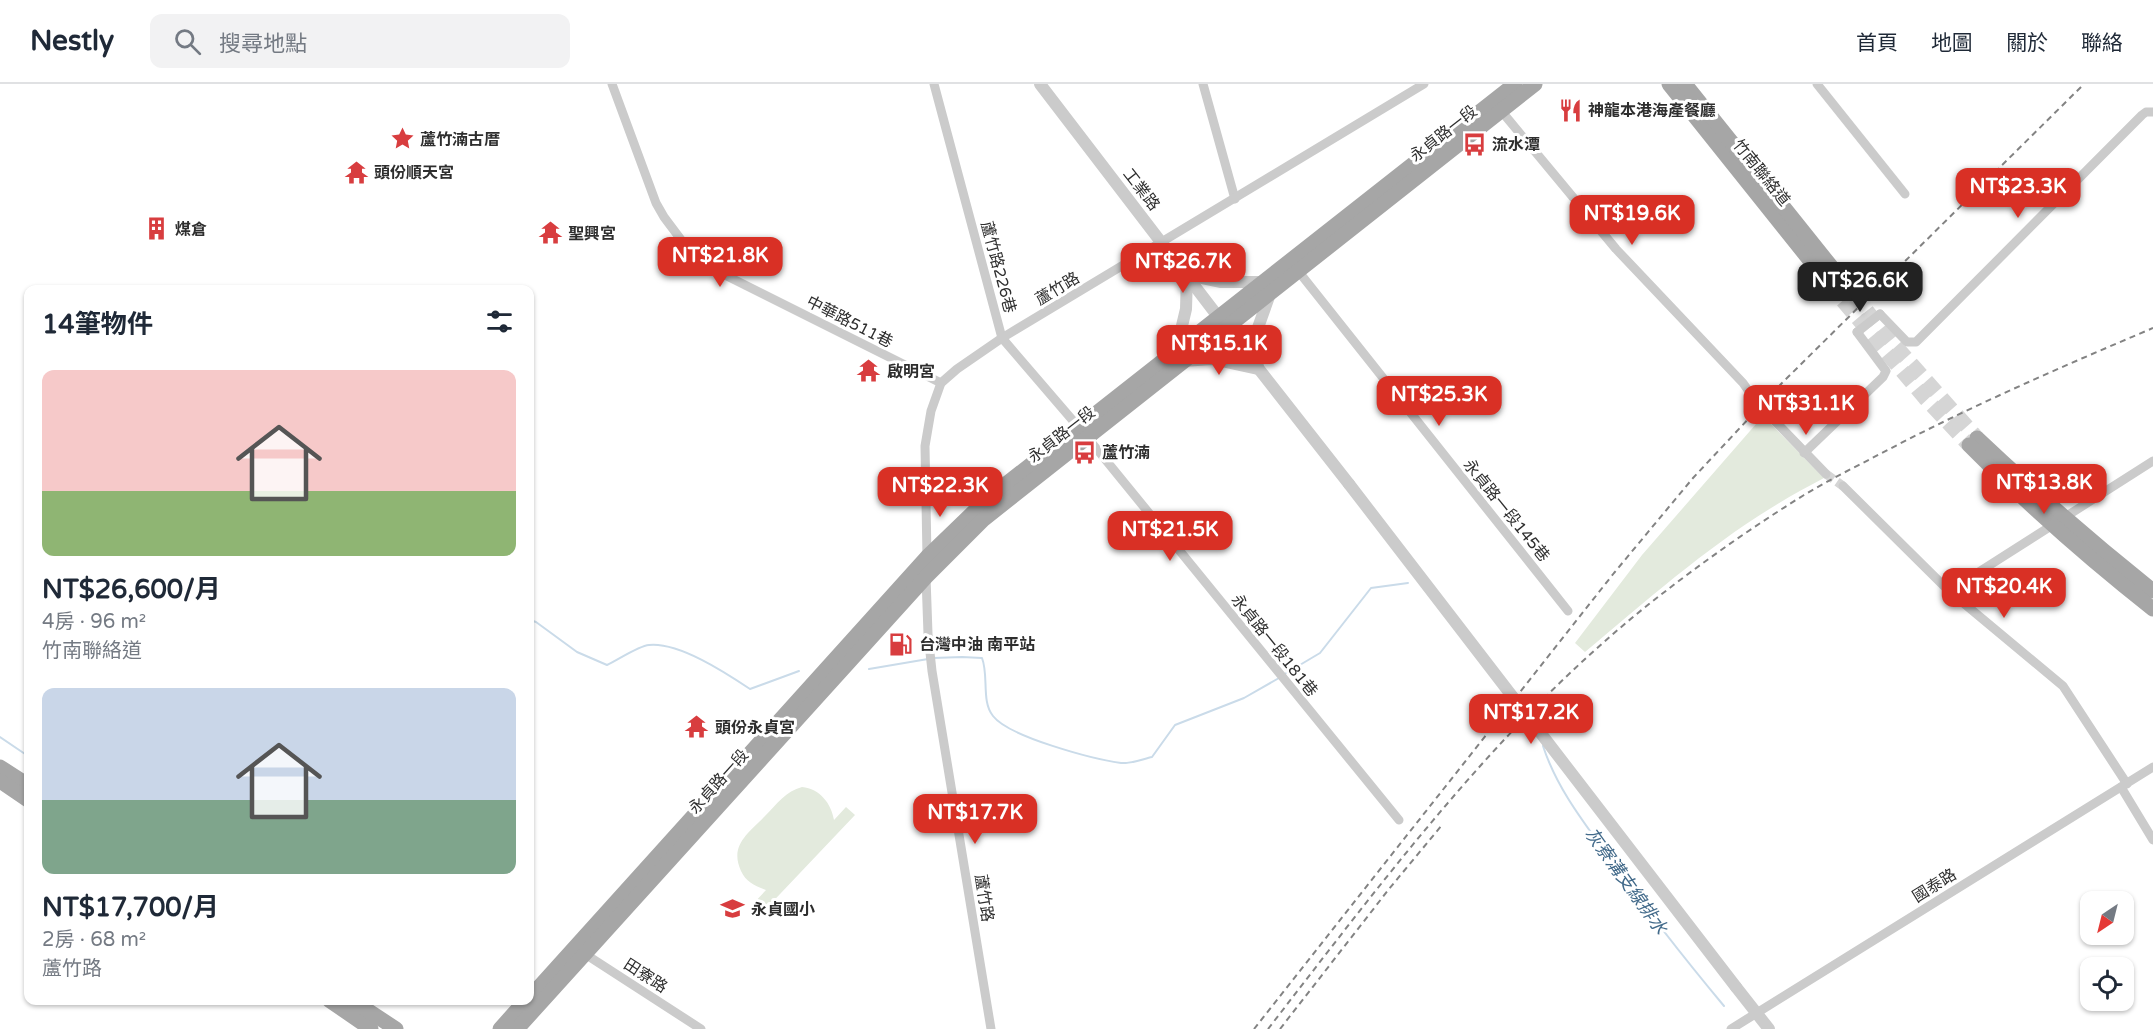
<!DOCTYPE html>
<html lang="zh-TW">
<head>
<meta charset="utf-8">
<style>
	:root { --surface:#fff; --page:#f2f2f3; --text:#1f2937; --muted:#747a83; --line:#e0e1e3; --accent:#d93025 }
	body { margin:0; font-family:"Varela Round","Noto Sans TC",sans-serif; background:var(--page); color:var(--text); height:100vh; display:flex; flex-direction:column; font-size:22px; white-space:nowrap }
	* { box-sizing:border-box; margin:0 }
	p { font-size:20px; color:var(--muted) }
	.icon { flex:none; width:33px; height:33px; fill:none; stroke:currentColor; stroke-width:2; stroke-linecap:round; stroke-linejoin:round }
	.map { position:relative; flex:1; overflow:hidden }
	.panel { position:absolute; left:24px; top:201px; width:510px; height:720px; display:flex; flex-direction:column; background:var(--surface); border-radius:12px; box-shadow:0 2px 4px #0004 }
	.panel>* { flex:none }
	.needle { width:39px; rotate:215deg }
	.fabs { position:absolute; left:2080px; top:807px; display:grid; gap:12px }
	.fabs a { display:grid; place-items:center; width:54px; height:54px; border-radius:12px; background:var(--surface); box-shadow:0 2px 4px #0004; font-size:30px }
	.price { position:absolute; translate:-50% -51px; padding:0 14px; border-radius:12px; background:var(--accent); color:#fff; font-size:20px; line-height:39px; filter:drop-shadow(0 2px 3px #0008) }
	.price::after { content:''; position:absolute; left:50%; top:36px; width:18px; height:14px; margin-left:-9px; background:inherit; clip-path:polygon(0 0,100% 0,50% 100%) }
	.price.on { background:#222; color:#fff }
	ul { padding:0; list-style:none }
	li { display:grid; align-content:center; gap:12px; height:318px; padding:0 18px }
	li span { display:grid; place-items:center; height:186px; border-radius:12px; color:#555 }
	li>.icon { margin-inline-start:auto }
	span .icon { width:108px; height:108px; fill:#fffc; stroke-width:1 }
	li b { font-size:26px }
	h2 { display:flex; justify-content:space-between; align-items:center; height:72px; padding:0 18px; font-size:26px }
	header { display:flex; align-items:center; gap:36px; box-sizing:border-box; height:84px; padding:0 30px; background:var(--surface); border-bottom:2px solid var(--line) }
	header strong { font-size:28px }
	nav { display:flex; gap:33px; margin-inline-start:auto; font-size:21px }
	.search { width:420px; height:54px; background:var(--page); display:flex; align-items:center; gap:15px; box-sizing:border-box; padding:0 21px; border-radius:12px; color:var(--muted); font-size:22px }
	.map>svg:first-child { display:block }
</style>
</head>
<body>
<header>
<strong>Nestly</strong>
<div class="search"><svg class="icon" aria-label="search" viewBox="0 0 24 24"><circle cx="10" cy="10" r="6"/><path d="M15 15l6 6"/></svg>搜尋地點</div>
<nav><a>首頁</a><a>地圖</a><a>關於</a><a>聯絡</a></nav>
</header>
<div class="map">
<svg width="2153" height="945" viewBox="0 0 2153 945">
	<rect width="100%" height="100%" fill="#fff"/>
	<g fill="#e3eadd">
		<path d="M1763,332L1824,394C1808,403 1791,411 1776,421C1708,462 1646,517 1585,568L1575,559L1642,471Z"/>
		<path d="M802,703C820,705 831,719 834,736L846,723L855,731L761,830L752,821L766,806C755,802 746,798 741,787C729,761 749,749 765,732C777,720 786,707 802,703Z"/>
	</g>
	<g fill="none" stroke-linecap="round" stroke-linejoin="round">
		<g stroke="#cadbe9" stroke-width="2">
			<path d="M530,536L536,538L577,568L607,581C618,576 638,562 649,561C679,558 726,589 750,605L799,587"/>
			<path d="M933,574L962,573L982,574C989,592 981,617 993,632C1009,653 1093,675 1121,679C1130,680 1143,675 1152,673L1175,641L1244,614L1279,594"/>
			<polyline points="869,585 928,575"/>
			<polyline points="1283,591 1320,569 1371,504 1408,499"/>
			<polyline points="0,653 28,672"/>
			<path d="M1543,662C1557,705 1585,740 1611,776C1647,827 1684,874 1724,922"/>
		</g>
		<g stroke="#d5d5d5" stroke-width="9" stroke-dasharray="9 4.5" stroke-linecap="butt">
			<polyline points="1757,319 1769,331"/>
			<polyline points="1826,390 1843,402"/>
		</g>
		<g stroke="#d5d5d5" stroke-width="15" stroke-dasharray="15 8" stroke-linecap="butt">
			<polyline points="1838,191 1891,257 1977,354"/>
			<polyline points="1828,199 1925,314 1969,361"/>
		</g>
		<g stroke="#cbcbcb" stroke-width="9">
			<polyline points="612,0 656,119 664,133 697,177 941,299"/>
			<polyline points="934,0 1002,254 1087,353 1399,736"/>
			<polyline points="1203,0 1235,115"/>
			<polyline points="1817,0 1905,110"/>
			<polyline points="1498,23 1616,165 1743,299 1757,319"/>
			<polyline points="1295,183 1568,527"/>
			<polyline points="1880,230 1907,258 1916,258 2142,31 2146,28 2153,28"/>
			<polyline points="1769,331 1826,390"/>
			<polyline points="1804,369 1883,293 1886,287 1857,248"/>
			<polyline points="1843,402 1949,507 2063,602 2127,700"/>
			<polyline points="927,473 925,362 931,327 941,299 957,285 1002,254 1424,0"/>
			<polyline points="926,493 928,550 932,587 991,945"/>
			<polyline points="1949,507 2153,377"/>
			<polyline points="2121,703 2153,756"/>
			<polyline points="582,868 701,945"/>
			<polyline points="1731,945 2153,683"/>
		</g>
		<g stroke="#cbcbcb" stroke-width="12">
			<polyline points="1040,0 1226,243 1349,400"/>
			<polyline points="1176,267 1186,225 1187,191 1220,198 1262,198"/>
			<polyline points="1183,277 1212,275 1258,285 1255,252 1270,210"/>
			<polyline points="1736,903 1769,945"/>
		</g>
		<g stroke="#a6a6a6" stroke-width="15">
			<polyline points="1669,0 1828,199"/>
			<polyline points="1685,0 1838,191"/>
			<path d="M1977,354C2034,408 2092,458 2153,507"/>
			<path d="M1969,361C2027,420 2088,474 2153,525"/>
			<polyline points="0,683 28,701"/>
			<polyline points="0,697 28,716"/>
			<polyline points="530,913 927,473 987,415 1515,0"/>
			<polyline points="329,916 371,945"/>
			<polyline points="352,916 396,945"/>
			<polyline points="500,945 526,916"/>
			<polyline points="517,945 926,493 984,435 1535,0"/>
		</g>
		<g stroke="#838383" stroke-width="2" stroke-dasharray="6 4.5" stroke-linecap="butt">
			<polyline points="1254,945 1614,489 1693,394 1782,299 2084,0"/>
			<path d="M1268,945C1386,793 1504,633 1658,513C1704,477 1754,442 1804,411C1829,396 1855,383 1880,370C1969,323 2061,283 2153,244"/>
			<polyline points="1280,945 1389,805 1442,741"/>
		</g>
		<polyline stroke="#cbcbcb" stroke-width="9" points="1857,248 1880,230"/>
		<polyline stroke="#cbcbcb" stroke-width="12" points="1349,400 1736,903"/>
	</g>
	<defs>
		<symbol id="restaurant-bare" viewBox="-9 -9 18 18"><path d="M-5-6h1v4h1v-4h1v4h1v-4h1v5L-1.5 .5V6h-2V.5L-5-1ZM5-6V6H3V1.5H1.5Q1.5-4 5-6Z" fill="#d83d3f" stroke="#fff" stroke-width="2.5" paint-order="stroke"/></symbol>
		<symbol id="sight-bare" viewBox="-9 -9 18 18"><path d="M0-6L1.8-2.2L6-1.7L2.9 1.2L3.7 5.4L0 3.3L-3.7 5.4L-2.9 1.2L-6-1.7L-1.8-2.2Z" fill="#d83d3f" stroke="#fff" stroke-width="2.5" paint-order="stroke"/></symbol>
		<symbol id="bus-bare" viewBox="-9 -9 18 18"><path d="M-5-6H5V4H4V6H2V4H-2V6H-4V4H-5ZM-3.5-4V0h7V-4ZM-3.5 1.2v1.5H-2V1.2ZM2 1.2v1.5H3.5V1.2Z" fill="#d83d3f" stroke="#fff" stroke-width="2.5" paint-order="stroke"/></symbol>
		<symbol id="temple-bare" viewBox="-9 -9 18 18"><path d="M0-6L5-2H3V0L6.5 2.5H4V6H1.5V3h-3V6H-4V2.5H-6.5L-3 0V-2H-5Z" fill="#d83d3f" stroke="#fff" stroke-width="2.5" paint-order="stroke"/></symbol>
		<symbol id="building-bare" viewBox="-9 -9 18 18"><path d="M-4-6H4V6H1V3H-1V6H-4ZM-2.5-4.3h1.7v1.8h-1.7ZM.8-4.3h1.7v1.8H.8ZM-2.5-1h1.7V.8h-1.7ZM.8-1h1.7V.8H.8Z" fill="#d83d3f" stroke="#fff" stroke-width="2.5" paint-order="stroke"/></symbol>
		<symbol id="fuel-bare" viewBox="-9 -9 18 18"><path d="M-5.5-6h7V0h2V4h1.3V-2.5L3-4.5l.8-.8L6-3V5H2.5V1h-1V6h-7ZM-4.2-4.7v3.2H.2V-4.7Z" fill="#d83d3f" stroke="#fff" stroke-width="2.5" paint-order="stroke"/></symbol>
		<symbol id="school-bare" viewBox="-9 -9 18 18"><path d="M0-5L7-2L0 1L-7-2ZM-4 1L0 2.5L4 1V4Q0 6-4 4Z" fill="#d83d3f" stroke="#fff" stroke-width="2.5" paint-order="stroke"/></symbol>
	</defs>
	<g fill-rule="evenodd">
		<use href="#restaurant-bare" x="1554" y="10" width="33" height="33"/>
		<use href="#sight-bare" x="386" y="38" width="33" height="33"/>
		<use href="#bus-bare" x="1458" y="44" width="33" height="33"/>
		<use href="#temple-bare" x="340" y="72" width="33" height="33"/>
		<use href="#building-bare" x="140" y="128" width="33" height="33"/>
		<use href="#temple-bare" x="534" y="132" width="33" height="33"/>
		<use href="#temple-bare" x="852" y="270" width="33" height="33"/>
		<use href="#bus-bare" x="1068" y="352" width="33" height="33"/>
		<use href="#fuel-bare" x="884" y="544" width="33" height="33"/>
		<use href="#temple-bare" x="680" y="626" width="33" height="33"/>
		<use href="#school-bare" x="716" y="808" width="33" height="33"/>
	</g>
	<g text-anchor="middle" stroke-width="6" stroke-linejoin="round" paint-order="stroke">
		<g font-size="16" font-weight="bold" fill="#2e2e2e" stroke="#fff" text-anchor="start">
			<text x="1588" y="32">神龍本港海產餐廳</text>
			<text x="420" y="61">蘆竹湳古厝</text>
			<text x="1492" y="66">流水潭</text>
			<text x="374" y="94">頭份順天宮</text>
			<text x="175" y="151">煤倉</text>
			<text x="568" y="155">聖興宮</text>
			<text x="887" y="293">啟明宮</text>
			<text x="1102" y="374">蘆竹湳</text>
			<text x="919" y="566">台灣中油 南平站</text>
			<text x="715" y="649">頭份永貞宮</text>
			<text x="751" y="831">永貞國小</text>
		</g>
		<g font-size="16" fill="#2e2e2e" stroke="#fff">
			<text transform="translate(1443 49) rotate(-38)" y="6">永貞路一段</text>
			<text transform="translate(1762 88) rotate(51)" y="6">竹南聯絡道</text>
			<text transform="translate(1142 105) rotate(52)" y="6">工業路</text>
			<text transform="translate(999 183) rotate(75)" y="6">蘆竹路226巷</text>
			<text transform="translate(1057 204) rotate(-31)" y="6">蘆竹路</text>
			<text transform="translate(850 237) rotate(27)" y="6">中華路511巷</text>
			<text transform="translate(1061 350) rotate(-38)" y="6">永貞路一段</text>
			<text transform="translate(1507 426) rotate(51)" y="6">永貞路一段145巷</text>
			<text transform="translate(1275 561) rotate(51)" y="6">永貞路一段181巷</text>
			<text transform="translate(718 697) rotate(-48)" y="6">永貞路一段</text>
			<text transform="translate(1934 801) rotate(-32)" y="6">國泰路</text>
			<text transform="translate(985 814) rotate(81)" y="6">蘆竹路</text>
			<text transform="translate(646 891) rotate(33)" y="6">田寮路</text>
		</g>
		<g font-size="18" font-style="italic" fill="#426a8a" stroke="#fff">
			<text transform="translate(1626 797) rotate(54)" y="6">灰寮溝支線排水</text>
		</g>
	</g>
</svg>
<div class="fabs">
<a><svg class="needle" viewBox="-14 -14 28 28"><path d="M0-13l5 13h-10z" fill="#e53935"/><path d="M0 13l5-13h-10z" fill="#747a83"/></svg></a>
<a><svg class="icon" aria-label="locate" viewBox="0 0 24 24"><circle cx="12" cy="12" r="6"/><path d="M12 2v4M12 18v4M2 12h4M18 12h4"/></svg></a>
</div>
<b class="price" style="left:2018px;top:135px">NT$23.3K</b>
<b class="price" style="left:1632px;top:162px">NT$19.6K</b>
<b class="price" style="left:720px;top:204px">NT$21.8K</b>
<b class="price" style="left:1183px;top:210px">NT$26.7K</b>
<b class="price on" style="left:1860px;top:229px">NT$26.6K</b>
<b class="price" style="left:1219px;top:292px">NT$15.1K</b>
<b class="price" style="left:1439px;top:343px">NT$25.3K</b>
<b class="price" style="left:1806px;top:352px">NT$31.1K</b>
<b class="price" style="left:2044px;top:431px">NT$13.8K</b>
<b class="price" style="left:940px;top:434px">NT$22.3K</b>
<b class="price" style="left:1170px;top:478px">NT$21.5K</b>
<b class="price" style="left:2004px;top:535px">NT$20.4K</b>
<b class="price" style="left:1531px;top:661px">NT$17.2K</b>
<b class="price" style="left:975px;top:761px">NT$17.7K</b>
<section class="panel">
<h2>14筆物件<svg class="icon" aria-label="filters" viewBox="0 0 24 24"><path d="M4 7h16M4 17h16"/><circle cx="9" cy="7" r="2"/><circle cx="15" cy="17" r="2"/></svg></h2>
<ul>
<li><span style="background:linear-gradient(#f6c9c9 65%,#8fb573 0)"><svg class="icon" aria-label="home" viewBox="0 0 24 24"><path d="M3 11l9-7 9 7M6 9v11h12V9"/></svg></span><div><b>NT$26,600/月</b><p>4房 · 96 m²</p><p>竹南聯絡道</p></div></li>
<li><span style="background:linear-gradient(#c9d6e8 60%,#7fa58c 0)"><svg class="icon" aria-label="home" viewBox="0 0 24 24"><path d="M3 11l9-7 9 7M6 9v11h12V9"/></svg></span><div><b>NT$17,700/月</b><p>2房 · 68 m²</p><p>蘆竹路</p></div></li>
</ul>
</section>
</div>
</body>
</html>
